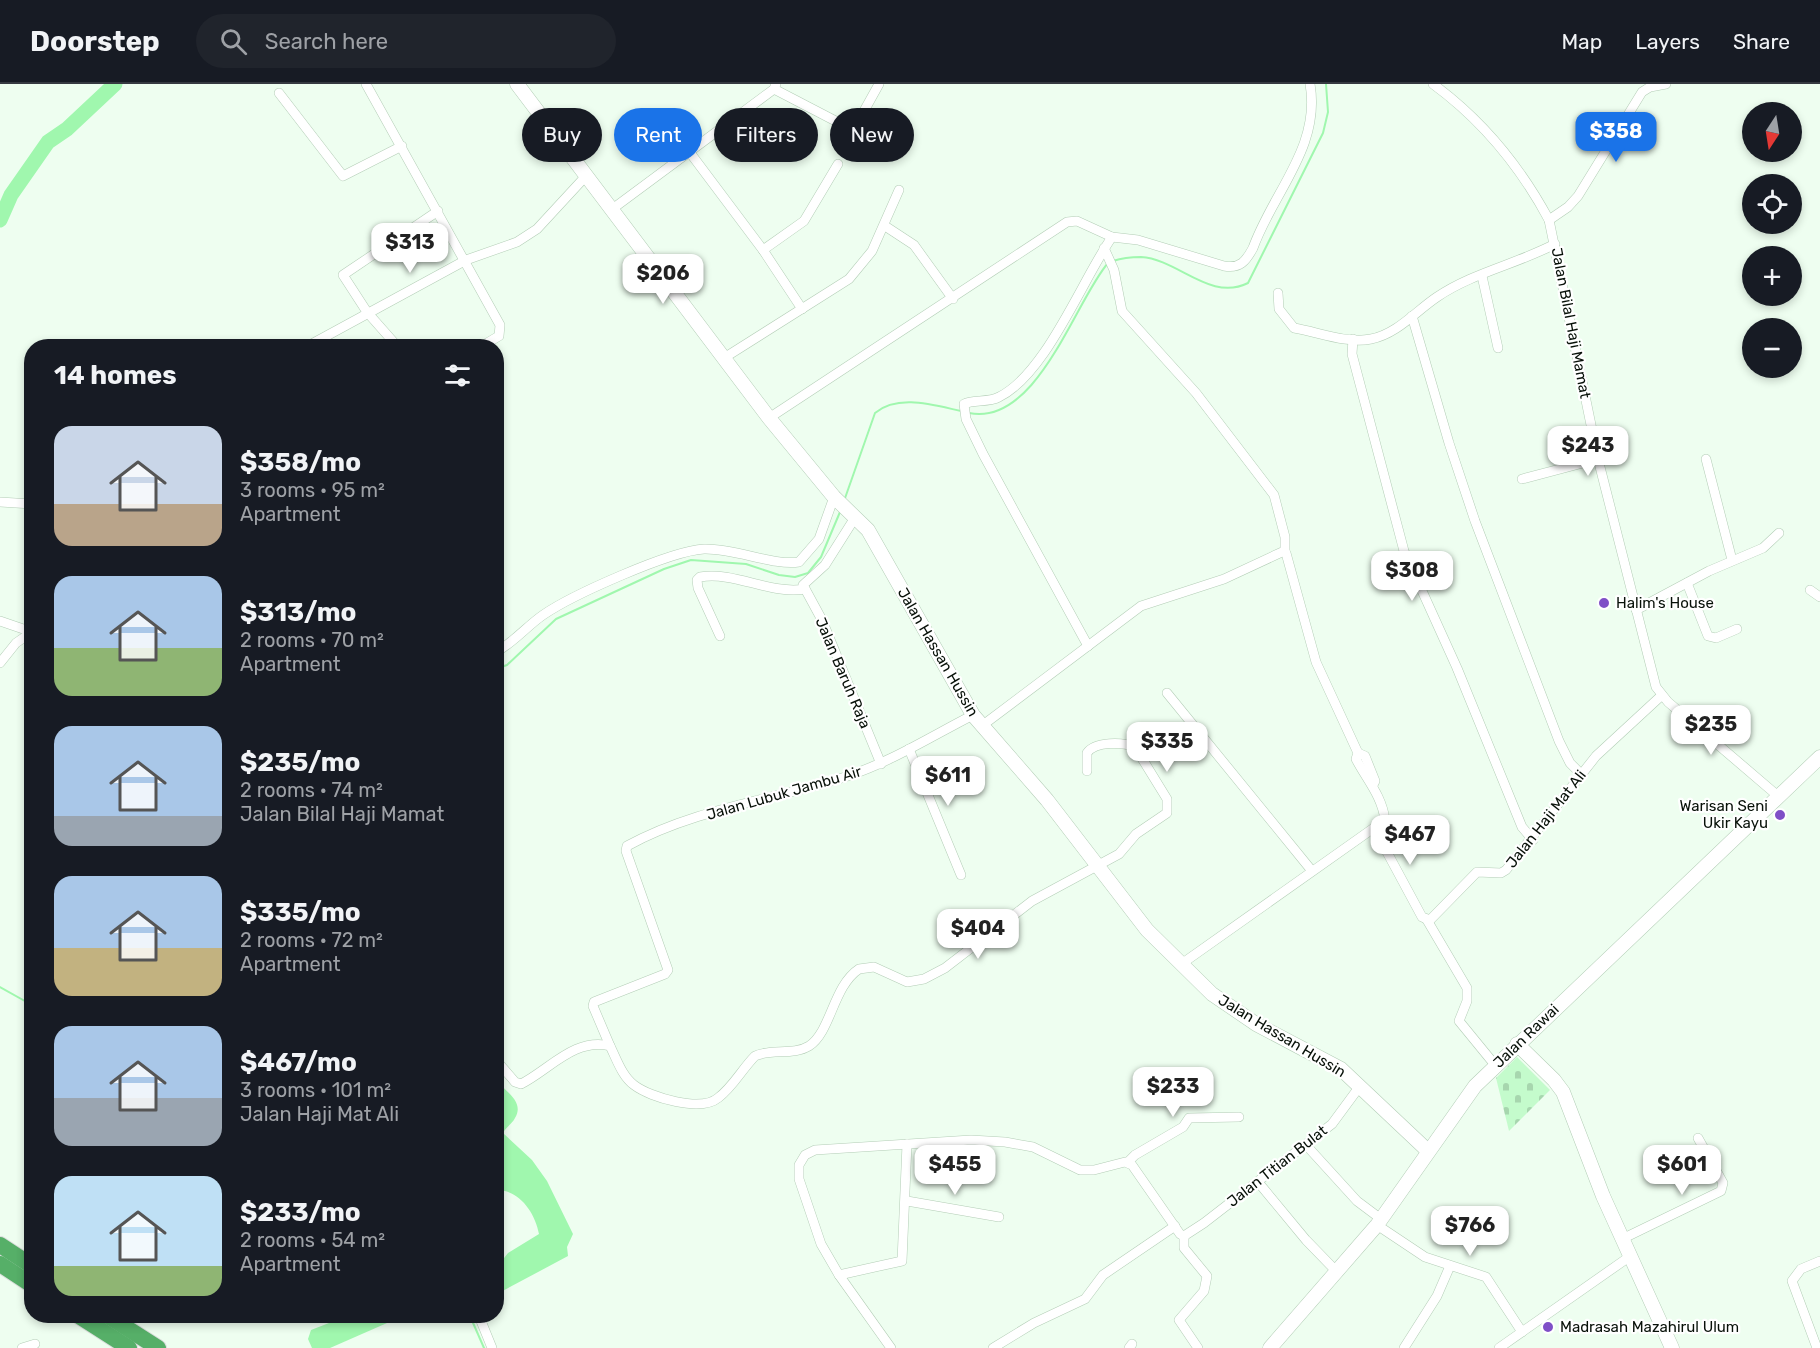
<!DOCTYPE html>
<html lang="en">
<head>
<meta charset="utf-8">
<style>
	:root { --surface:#171b24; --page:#20242c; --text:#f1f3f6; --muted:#9ea1a6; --line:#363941; --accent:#1a73e8 }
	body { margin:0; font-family:Rubik,sans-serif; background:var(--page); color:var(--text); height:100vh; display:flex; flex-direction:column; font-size:22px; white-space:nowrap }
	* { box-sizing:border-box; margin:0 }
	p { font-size:20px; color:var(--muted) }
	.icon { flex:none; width:33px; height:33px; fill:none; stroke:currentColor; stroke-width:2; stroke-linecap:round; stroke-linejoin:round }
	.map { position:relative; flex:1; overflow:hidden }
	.side { position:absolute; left:24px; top:255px; width:480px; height:984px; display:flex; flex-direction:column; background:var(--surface); border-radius:24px; box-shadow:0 3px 9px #0003 }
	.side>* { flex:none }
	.guide { position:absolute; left:522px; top:24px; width:570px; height:54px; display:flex; gap:12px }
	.needle { width:39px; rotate:192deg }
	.buttons { position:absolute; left:1742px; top:18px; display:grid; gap:12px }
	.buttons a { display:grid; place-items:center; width:60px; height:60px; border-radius:50%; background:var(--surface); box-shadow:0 3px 9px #0003; font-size:30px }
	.price { position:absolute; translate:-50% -51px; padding:0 14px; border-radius:12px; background:#fff; color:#222; font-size:20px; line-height:39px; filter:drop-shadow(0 2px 3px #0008) }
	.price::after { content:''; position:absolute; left:50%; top:36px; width:18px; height:14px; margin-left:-9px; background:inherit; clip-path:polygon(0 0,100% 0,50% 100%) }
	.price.current { background:var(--accent); color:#fff }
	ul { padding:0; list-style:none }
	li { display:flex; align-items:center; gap:18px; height:150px; padding:0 30px }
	li span { display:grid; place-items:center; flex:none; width:168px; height:120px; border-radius:18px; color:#555 }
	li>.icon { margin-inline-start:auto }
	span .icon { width:72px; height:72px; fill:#fffc; stroke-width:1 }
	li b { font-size:26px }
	h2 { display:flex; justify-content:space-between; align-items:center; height:72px; padding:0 30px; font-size:26px }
	.chip { padding:0 21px; border-radius:27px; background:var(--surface); box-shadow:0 3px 9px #0003; font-size:21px; line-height:54px }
	.chip.current { background:var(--accent); color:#fff }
	header { display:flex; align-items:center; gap:36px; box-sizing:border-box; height:84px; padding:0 30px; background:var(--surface); border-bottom:2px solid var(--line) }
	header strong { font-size:28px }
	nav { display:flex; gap:33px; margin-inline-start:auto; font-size:21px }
	.search { width:420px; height:54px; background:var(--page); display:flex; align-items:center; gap:15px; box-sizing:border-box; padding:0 21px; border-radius:33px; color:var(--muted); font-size:22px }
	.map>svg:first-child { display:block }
</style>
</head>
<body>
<header>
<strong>Doorstep</strong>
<div class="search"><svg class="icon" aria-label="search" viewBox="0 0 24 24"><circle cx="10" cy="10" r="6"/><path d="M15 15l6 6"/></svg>Search here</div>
<nav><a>Map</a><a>Layers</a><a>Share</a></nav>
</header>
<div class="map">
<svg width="1820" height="1264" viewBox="0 0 1820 1264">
	<defs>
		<pattern id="cemetery-stones" width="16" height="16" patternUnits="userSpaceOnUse" patternTransform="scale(1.5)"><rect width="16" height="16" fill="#c4fbcc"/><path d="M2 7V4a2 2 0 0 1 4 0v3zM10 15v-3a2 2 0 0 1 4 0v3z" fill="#a7d6ae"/></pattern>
	</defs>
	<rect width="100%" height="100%" fill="#eefef0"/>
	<polygon fill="url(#cemetery-stones)" points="1517,973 1550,1006 1509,1047 1496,994"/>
	<g fill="#a0f7ae">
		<path d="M497,997C505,1007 525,1018 515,1034C512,1040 506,1043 503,1049L532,1076L547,1097L573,1150L567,1163L568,1172L497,1210V1183L508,1169L539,1150C535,1128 519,1106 497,1106Z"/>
		<polygon points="347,1232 403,1232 330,1264 312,1264 308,1255 311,1246"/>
	</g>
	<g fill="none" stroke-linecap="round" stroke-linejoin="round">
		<g stroke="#a0f7ae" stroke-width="2">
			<path d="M1113,177C1122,174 1132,173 1141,173C1178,175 1210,218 1248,199L1323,49L1328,28L1326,0"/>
			<path d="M969,329C1037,343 1075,217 1108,179"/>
			<path d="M844,417L875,329C898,310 933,321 961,327"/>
			<polyline points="496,585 507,581 556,535 664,485 691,476 746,480 779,491 795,493 808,489 821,473 840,428"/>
			<polyline points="0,903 32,921"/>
			<polyline points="470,1232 484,1264"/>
		</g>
		<polyline stroke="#a0f7ae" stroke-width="15" points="0,136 11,111 48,58 67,45 115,0"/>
		<defs>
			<g id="street">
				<polyline points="366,0 500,241 499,252 482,262"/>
				<path d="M1433,0C1482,36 1520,82 1549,136L1598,375L1656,603L1668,618L1778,712"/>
				<polyline points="774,5 899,70"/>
				<polyline points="279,9 343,92 402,62"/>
				<polyline points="854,45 879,0"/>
				<polyline points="688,66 763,166 802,225"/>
				<polyline points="611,126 774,5 776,0"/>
				<polyline points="1549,136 1568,123 1578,112 1642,8 1650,3 1666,0"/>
				<polyline points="885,142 914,161 953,215"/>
				<polyline points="1104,164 1114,186 1122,227 1196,309 1274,411 1285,453 1285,468"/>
				<polyline points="763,166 804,137 838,80"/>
				<polyline points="1482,192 1498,264"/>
				<path d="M1278,209L1279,225L1294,244C1318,248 1347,260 1371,255C1397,250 1416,227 1437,213C1472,189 1517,180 1555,160"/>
				<polyline points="1412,232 1449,359 1475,437 1559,657 1570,679 1581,690"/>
				<polyline points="1353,255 1352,270 1404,467 1457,584 1522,743 1533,756"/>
				<polyline points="308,262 466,176 517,158 537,145 585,93"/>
				<polyline points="397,262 367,228 343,191 438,127"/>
				<polyline points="724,274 849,195 872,167 899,106"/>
				<path d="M769,334L1067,138L1077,137L1112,153L1138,156L1224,182C1240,185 1246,177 1253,164C1273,108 1321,63 1310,0"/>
				<polyline points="1706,375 1732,476"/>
				<polyline points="1522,395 1598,375"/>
				<polyline points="0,418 32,420"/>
				<polyline points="856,432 825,481 803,501 822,536 881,680"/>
				<polyline points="1687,499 1708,552 1716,554 1737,545"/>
				<polyline points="1810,506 1820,513"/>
				<polyline points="1636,526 1709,487 1763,464 1779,449"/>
				<polyline points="0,537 32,548"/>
				<path d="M720,552L698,504L697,496L700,493C735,487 770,511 805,505"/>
				<path d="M1088,562L983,370L966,335L964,320C973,315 988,319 999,313C1046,290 1082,196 1112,153"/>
				<path d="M496,568C513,559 527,542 543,531C572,511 670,467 704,465C735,464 773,482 799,478L819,455L834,413"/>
				<polyline points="0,579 16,559 32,548"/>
				<polyline points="1167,609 1312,787"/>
				<path d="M983,641L1141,522L1224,495L1282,468L1286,469L1316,578L1358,669L1356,675C1367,696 1382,712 1385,736L1180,881"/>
				<polyline points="909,665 961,791"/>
				<polyline points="1358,669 1365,672 1375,697 1373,701"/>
				<polyline points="1374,744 1422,833 1430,836 1477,788 1501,789 1506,786 1596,672 1661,612"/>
				<polyline points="1427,836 1467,904 1467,917 1459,937 1495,981"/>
				<path d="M610,962L593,922L594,918L665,890L668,886L626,767L627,762C694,725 772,716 845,693C891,678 930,653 973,631"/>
				<path d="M496,976L515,998L521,1000C549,986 575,953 610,962C617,976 622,992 634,1001C651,1014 701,1028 718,1014C733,1003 742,985 755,972C772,964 793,972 809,962C831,948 833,902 859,885L874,883L907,898L924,895L945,884L1032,817L1119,770L1136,750L1167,729V715L1135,663C1123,658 1095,657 1087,669V687"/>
				<polyline points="1306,1061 1357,1117 1381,1135"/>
				<polyline points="1128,1078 1135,1071 1183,1043 1189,1034 1239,1033"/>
				<polyline points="1258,1098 1306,1156 1337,1188"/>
				<polyline points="907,1117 999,1133"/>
				<polyline points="1377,1141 1425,1173 1486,1193 1522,1248"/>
				<polyline points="1184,1152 1204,1139 1332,1040 1360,1002"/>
				<polyline points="1184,1152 1184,1164 1207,1192 1204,1207 1179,1236 1198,1264"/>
				<polyline points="1622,1155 1721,1107 1723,1099 1698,1054"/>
				<polyline points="839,1191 902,1177 907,1060"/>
				<polyline points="479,1232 492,1264"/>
				<polyline points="22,1264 35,1260"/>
				<polyline points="891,1264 839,1191 821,1160 799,1095 799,1081 805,1071 815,1066 971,1056 1005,1058 1033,1063 1080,1086 1094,1086 1125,1078 1132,1081 1180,1150 1184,1152"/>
				<polyline points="993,1264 1034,1239 1085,1215 1103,1191 1175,1142"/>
				<polyline points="1129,1264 1132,1260"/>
				<polyline points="1404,1264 1437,1212 1450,1182"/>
				<polyline points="1499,1264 1629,1173"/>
				<polyline points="1817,1264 1792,1197 1801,1185 1820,1177"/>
			</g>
			<g id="secondary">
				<polyline points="517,0 769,334 834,413 868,446 973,631 1047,716 1147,846 1212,910 1256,940 1341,985 1428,1067"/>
				<polyline points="1517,960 1554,996 1563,1008 1603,1112 1672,1264"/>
				<polyline points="1270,1264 1377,1141 1475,1002 1820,673"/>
			</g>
			<g id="highway">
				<polyline points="0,1161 32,1182"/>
				<polyline points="0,1180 32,1201"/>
				<polyline points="79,1232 129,1264"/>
				<polyline points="108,1232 158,1264"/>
			</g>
		</defs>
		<use href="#street" stroke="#b3cdb6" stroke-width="10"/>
		<use href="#secondary" stroke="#b3cdb6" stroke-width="15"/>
		<use href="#highway" stroke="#dcdedd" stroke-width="18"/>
		<use href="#street" stroke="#fff" stroke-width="9"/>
		<use href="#secondary" stroke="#fff" stroke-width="14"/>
		<use href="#highway" stroke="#56af68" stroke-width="16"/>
	</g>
	<g fill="#7f4fc7" stroke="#fff" stroke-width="2">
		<circle cx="1604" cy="519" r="6"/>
		<circle cx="1780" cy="731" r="6"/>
		<circle cx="1548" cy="1243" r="6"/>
	</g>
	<g text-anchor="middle" stroke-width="4.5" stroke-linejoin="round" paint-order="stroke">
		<g font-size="15" fill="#081109" stroke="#fff">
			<text transform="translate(1571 239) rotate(79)" y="5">Jalan Bilal Haji Mamat</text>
			<text transform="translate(938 568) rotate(60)" y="5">Jalan Hassan Hussin</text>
			<text transform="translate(843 589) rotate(67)" y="5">Jalan Baruh Raja</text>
			<text transform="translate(784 709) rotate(-16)" y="5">Jalan Lubuk Jambu Air</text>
			<text transform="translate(1546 735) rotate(-52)" y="5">Jalan Haji Mat Ali</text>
			<text transform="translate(1282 952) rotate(31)" y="5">Jalan Hassan Hussin</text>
			<text transform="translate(1526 952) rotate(-44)" y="5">Jalan Rawai</text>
			<text transform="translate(1277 1082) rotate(-38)" y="5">Jalan Titian Bulat</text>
		</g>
		<g font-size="15" fill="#081109" stroke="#fff" text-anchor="start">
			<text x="1616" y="524">Halim's House</text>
			<text x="1768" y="727" text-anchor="end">Warisan Seni<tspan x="1768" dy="17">Ukir Kayu</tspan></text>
			<text x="1560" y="1248">Madrasah Mazahirul Ulum</text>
		</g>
	</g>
</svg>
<div class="buttons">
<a><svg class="needle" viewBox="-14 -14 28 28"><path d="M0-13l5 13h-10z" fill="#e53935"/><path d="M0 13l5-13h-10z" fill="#9ea1a6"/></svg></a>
<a><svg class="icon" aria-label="locate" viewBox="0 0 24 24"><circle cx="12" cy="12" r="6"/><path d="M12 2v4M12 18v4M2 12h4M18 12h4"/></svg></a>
<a>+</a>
<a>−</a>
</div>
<b class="price current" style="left:1616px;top:79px">$358</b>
<b class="price" style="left:410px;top:190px">$313</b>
<b class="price" style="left:663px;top:221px">$206</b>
<b class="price" style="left:1588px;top:393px">$243</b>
<b class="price" style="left:1412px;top:518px">$308</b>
<b class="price" style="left:1711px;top:672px">$235</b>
<b class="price" style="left:1167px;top:689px">$335</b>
<b class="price" style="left:948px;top:723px">$611</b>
<b class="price" style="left:1410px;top:782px">$467</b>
<b class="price" style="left:978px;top:876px">$404</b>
<b class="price" style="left:1173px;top:1034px">$233</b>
<b class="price" style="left:955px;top:1112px">$455</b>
<b class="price" style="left:1682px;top:1112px">$601</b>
<b class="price" style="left:1470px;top:1173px">$766</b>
<div class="guide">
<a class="chip">Buy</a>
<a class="chip current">Rent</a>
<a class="chip">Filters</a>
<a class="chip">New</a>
</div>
<section class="side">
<h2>14 homes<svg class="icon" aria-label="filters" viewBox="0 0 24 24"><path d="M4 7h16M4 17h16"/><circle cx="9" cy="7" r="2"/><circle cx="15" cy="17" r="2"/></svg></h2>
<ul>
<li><span style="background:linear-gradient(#c9d6e8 65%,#b9a48a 0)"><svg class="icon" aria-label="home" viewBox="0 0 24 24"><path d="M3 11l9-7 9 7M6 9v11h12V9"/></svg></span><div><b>$358/mo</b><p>3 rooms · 95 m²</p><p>Apartment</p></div></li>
<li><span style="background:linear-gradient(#a9c7e8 60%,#8fb573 0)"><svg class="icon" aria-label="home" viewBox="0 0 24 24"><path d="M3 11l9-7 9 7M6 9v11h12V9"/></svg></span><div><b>$313/mo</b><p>2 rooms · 70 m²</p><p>Apartment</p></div></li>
<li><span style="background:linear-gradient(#a9c7e8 75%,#9aa5b1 0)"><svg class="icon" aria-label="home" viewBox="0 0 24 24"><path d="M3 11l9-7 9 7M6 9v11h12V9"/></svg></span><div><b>$235/mo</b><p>2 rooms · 74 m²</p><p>Jalan Bilal Haji Mamat</p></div></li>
<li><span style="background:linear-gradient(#a9c7e8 60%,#c2b280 0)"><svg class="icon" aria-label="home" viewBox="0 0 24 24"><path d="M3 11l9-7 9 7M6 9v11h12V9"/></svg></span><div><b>$335/mo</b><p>2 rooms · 72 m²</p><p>Apartment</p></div></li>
<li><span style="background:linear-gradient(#a9c7e8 60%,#9aa5b1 0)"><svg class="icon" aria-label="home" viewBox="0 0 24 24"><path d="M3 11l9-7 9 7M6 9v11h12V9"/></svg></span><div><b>$467/mo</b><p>3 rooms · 101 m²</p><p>Jalan Haji Mat Ali</p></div></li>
<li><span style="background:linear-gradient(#bfe0f5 75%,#8fb573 0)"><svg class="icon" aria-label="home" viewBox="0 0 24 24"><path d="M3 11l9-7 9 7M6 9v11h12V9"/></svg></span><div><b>$233/mo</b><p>2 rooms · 54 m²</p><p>Apartment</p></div></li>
</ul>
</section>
</div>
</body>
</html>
